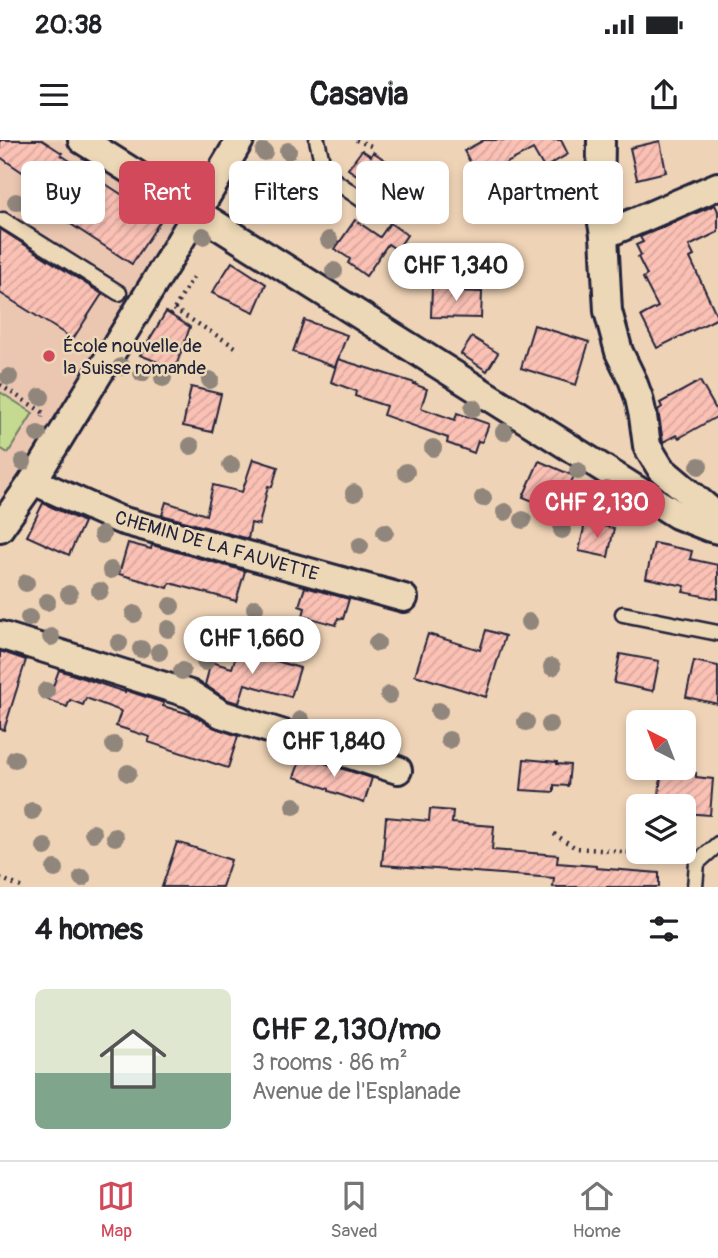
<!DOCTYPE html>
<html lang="en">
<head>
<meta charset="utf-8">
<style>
	:root { --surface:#fff; --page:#f2f2f2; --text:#202124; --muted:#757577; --line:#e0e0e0; --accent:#d1495b }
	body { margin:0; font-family:Pangolin,sans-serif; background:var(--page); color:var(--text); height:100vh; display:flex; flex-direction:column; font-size:26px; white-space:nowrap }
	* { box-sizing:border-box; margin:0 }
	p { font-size:23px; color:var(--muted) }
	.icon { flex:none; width:38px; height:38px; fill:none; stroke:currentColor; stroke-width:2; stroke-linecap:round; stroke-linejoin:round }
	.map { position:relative; height:747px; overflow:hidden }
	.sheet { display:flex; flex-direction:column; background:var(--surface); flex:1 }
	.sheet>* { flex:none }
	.guide { position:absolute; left:21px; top:21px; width:677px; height:63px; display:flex; gap:14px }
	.needle { width:46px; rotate:318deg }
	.fabs { position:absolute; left:626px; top:570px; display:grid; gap:14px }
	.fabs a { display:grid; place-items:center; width:70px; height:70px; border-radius:10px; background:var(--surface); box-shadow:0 4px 10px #0003; font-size:35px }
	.price { position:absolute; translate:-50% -60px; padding:0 16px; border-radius:24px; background:#fff; color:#222; font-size:23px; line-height:46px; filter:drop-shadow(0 2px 4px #0008) }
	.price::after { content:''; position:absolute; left:50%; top:42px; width:21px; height:16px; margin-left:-10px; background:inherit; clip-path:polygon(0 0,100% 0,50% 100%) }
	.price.current { background:var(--accent); color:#fff }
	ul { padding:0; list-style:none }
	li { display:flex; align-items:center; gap:21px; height:175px; padding:0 35px }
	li+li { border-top:2px solid var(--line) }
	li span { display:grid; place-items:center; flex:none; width:196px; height:140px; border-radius:10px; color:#555 }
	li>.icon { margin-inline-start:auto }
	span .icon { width:84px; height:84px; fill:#fffc; stroke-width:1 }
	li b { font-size:30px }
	h2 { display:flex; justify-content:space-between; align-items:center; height:84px; padding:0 35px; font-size:30px }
	.pill { padding:0 24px; border-radius:10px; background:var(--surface); box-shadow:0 4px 10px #0003; font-size:24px; line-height:63px }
	.pill.current { background:var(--accent); color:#fff }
	.status { display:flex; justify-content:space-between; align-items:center; height:49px; padding:0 35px; background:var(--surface); direction:ltr }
	.status svg { height:19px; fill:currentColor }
	header { display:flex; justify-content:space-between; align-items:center; height:91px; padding:0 35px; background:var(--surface); font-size:32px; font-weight:800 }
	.dock { display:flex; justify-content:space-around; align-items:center; height:98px; border-top:2px solid var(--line); background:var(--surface); font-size:19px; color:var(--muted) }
	.dock a { display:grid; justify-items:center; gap:4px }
	.dock .current { color:var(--accent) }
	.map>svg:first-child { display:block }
</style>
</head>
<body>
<div class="status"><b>20:38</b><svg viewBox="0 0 49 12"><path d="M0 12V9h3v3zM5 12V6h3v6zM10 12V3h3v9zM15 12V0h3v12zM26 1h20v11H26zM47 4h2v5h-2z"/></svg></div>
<header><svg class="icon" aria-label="menu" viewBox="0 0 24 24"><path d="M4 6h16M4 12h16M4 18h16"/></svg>Casavia<svg class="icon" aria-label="share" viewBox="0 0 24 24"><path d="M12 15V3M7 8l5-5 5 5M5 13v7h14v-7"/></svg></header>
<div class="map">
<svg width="718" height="747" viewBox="0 0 718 747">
	<defs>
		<pattern id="building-hatch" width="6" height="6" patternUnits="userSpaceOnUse" patternTransform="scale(1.75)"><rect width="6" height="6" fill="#fbc1b5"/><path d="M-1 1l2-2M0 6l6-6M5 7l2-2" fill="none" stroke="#d7a69d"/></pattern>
	</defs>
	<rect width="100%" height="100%" fill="#efd3b6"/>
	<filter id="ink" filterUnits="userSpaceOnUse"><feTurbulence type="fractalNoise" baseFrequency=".0143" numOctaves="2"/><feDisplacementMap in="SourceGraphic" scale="14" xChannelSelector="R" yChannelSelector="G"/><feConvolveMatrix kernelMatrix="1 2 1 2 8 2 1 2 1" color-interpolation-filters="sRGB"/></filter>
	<g filter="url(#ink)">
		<polygon fill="#ebc7b1" points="0,0 60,0 181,76 0,376"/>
		<polygon fill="#c3da90" stroke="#727e66" stroke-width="2" points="0,252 33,273 8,313 0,308"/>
		<g fill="url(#building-hatch)" stroke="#22223b" stroke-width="2">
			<polygon points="0,0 42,0 62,13 61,15 161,80 132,124 43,66 52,52 0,17"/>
			<polygon points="484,0 561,0 568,14 544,28 533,9 479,38 464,11"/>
			<polygon points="660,1 666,32 637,39 630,8"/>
			<polygon points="362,10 371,16 373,12 400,30 398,33 408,40 394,60 348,29"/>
			<polygon points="275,30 284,36 286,32 313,50 311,53 321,60 308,80 262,49"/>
			<polygon points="715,65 718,71 718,92 689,106 694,116 690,118 718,178 657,208 641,176 658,167 643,138 647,135 638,117 641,115 636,105 643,102 640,97"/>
			<polygon points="355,80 380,97 390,83 407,95 397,110 388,104 366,136 348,123 350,119 335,109"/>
			<polygon points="0,89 102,154 73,199 0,153"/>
			<polygon points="232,122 266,144 254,172 212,153"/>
			<polygon points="432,147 458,147 458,151 482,152 481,178 431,177"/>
			<polygon points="166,172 190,187 175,229 140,215"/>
			<polygon points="304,180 347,195 335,227 293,212"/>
			<polygon points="534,185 589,202 576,245 521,228"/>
			<polygon points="472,197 498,213 487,231 461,214"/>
			<polygon points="338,219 415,243 414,244 427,249 421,268 455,280 457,273 489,284 482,302 478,301 474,313 447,303 448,298 383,275 386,266 355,256 356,251 331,242"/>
			<polygon points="700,241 718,273 718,276 679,298 677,295 663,302 658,270 662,267 660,263"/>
			<polygon points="191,247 221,254 212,292 183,286"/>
			<polygon points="253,319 278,327 272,347 268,346 259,385 251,383 248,399 162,375 166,362 206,375 213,345 242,352"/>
			<polygon points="539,321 574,336 558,371 523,357"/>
			<polygon points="43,363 84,382 69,415 27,396"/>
			<polygon points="585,383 614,388 608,417 579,411"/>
			<polygon points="128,403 151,409 152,405 245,431 236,461 170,443 168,448 119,434"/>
			<polygon points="654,403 692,411 690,419 718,425 718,459 683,452 685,446 646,438"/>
			<polygon points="305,447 349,459 343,479 338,478 336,485 303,476 305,468 299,466"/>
			<polygon points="486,490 505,496 486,557 415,535 428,494 480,510"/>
			<polygon points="238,510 300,528 291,557 245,544 239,563 228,560 205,545 211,522 232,528"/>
			<polygon points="0,511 26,520 4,590 0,589"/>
			<polygon points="620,514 659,521 653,551 614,543"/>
			<polygon points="694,521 718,526 718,564 686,557"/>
			<polygon points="59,530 125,552 125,550 164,563 163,566 193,575 213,587 238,596 228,628 148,602 150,597 116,586 121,571 86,558 83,565 70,560 67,567 48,560"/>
			<polygon points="302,616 372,638 364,663 329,651 329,649 294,637"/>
			<polygon points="524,619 557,622 557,624 570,625 568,646 554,645 554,652 521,650"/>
			<polygon points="674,631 696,633 696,637 713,639 710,675 684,673 684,667 658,667 661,634 673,635"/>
			<polygon points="430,669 453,671 452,683 494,686 492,710 558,715 557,723 596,726 596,728 659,733 659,747 553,747 554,738 382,725 386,677 429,681"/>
			<polygon points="177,702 231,720 222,747 162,747"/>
		</g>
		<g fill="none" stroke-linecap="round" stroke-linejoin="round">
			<defs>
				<g id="service">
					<polyline points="317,0 325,34 371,66"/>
					<polyline points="3,80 119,153"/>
					<polyline points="623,474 718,493"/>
					<polyline points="695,747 697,723 718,704"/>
				</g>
				<g id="minor">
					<polyline points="82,0 677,375 710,388 718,390"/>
					<polyline points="601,0 600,71 604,95 608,171 619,212 632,239 639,258 643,276 647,306 661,329 718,377"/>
					<polyline points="604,95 718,46"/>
					<polyline points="33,341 120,380 404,458"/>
					<polyline points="0,388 33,341 168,121 240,0"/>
					<polyline points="0,495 190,554 221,574 398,630"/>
				</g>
			</defs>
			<use href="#service" stroke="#22223b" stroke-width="19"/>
			<use href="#minor" stroke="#22223b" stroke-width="32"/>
			<g stroke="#22223b" stroke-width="4.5" stroke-dasharray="2 5" stroke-linecap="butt">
				<polyline points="356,0 371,6"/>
				<polyline points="174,169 237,208"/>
				<polyline points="171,175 193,137"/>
				<polyline points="0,245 44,273 42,277"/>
				<polyline points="554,694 576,708 682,717"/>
				<polyline points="0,738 21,747"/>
			</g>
			<use href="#service" stroke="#ecd8b6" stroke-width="14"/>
			<use href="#minor" stroke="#ecd8b6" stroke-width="26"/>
		</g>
		<g fill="#90867c">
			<circle cx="288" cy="11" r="9"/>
			<circle cx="264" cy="12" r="9"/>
			<circle cx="247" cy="32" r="9"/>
			<circle cx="16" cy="62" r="9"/>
			<circle cx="203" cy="96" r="9"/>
			<circle cx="329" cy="100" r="9"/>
			<circle cx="334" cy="131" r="9"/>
			<circle cx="121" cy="227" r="9"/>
			<circle cx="142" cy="233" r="9"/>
			<circle cx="9" cy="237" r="9"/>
			<circle cx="163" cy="238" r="9"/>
			<circle cx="210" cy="240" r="9"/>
			<circle cx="41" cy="257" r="9"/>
			<circle cx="473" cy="268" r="9"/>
			<circle cx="504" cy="292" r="9"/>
			<circle cx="38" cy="294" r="9"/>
			<circle cx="191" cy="306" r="9"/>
			<circle cx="433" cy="308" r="9"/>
			<circle cx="23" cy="322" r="9"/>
			<circle cx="231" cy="325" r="9"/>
			<circle cx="699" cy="326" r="9"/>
			<circle cx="578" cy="331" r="9"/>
			<circle cx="406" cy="332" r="9"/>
			<circle cx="607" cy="350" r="9"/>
			<circle cx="354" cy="353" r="9"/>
			<circle cx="483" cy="358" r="9"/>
			<circle cx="505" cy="372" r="9"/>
			<circle cx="523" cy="380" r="9"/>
			<circle cx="562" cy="390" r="9"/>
			<circle cx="385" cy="392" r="9"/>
			<circle cx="102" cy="395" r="9"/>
			<circle cx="360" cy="406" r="9"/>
			<circle cx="111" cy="430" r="9"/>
			<circle cx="26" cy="443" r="9"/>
			<circle cx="100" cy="451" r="9"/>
			<circle cx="69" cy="454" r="9"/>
			<circle cx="47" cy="462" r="9"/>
			<circle cx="171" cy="466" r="9"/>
			<circle cx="255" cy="468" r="9"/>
			<circle cx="134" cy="474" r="9"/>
			<circle cx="29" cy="478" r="9"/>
			<circle cx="529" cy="482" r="9"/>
			<circle cx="168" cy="489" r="9"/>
			<circle cx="51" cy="497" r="9"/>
			<circle cx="275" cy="498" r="9"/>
			<circle cx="119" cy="503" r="9"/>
			<circle cx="377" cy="503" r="9"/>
			<circle cx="141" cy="509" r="9"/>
			<circle cx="159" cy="512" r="9"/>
			<circle cx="205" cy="522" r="9"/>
			<circle cx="552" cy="527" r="9"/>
			<circle cx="182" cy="531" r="9"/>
			<circle cx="46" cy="551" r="9"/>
			<circle cx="389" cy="555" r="9"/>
			<circle cx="439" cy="571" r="9"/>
			<circle cx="301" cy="580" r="9"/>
			<circle cx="526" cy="582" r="9"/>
			<circle cx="550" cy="585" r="9"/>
			<circle cx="382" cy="598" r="9"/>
			<circle cx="449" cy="600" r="9"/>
			<circle cx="114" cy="605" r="9"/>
			<circle cx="15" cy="619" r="9"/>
			<circle cx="128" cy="633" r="9"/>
			<circle cx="294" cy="666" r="9"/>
			<circle cx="32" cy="671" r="9"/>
			<circle cx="93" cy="693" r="9"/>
			<circle cx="115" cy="697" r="9"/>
			<circle cx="45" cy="707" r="9"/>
			<circle cx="55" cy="729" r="9"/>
			<circle cx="82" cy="738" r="9"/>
		</g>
	</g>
	<circle fill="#d1495b" stroke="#ecd8b6" stroke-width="2.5" cx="49" cy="216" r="7"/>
	<g text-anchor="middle" stroke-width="5" stroke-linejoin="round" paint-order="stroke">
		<g font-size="19" fill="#22223b" stroke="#ecd8b6" text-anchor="start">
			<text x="63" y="212">École nouvelle de<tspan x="63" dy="22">la Suisse romande</tspan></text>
		</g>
		<g font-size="19" fill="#22223b" stroke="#ecd8b6">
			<text transform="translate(217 405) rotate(16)" y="7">CHEMIN DE LA FAUVETTE</text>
		</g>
	</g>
</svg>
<div class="fabs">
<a><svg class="needle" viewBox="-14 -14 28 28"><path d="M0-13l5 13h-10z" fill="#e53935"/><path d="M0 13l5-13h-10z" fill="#757577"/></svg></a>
<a><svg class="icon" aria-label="layers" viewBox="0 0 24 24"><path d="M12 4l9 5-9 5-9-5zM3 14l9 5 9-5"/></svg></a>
</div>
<b class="price" style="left:456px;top:163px">CHF 1,340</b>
<b class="price current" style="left:597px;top:400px">CHF 2,130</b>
<b class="price" style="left:252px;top:536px">CHF 1,660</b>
<b class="price" style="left:334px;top:639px">CHF 1,840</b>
<div class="guide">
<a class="pill">Buy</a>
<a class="pill current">Rent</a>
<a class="pill">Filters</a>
<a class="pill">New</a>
<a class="pill">Apartment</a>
</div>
</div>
<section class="sheet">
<h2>4 homes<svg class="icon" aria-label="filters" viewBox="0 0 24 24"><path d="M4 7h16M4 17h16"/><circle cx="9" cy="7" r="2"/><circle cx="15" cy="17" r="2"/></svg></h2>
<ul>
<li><span style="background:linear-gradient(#dfe7d0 60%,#7fa58c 0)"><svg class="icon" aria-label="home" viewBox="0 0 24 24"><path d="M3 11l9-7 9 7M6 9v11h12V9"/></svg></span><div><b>CHF 2,130/mo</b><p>3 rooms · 86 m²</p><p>Avenue de l'Esplanade</p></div></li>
</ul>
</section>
<nav class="dock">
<a class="current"><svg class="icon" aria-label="map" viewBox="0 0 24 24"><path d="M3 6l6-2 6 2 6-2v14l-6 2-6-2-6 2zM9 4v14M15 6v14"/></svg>Map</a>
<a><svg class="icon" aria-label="saved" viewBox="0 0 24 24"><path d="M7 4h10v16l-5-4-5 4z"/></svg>Saved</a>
<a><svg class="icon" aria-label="home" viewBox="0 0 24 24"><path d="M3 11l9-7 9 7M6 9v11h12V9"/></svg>Home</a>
</nav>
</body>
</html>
